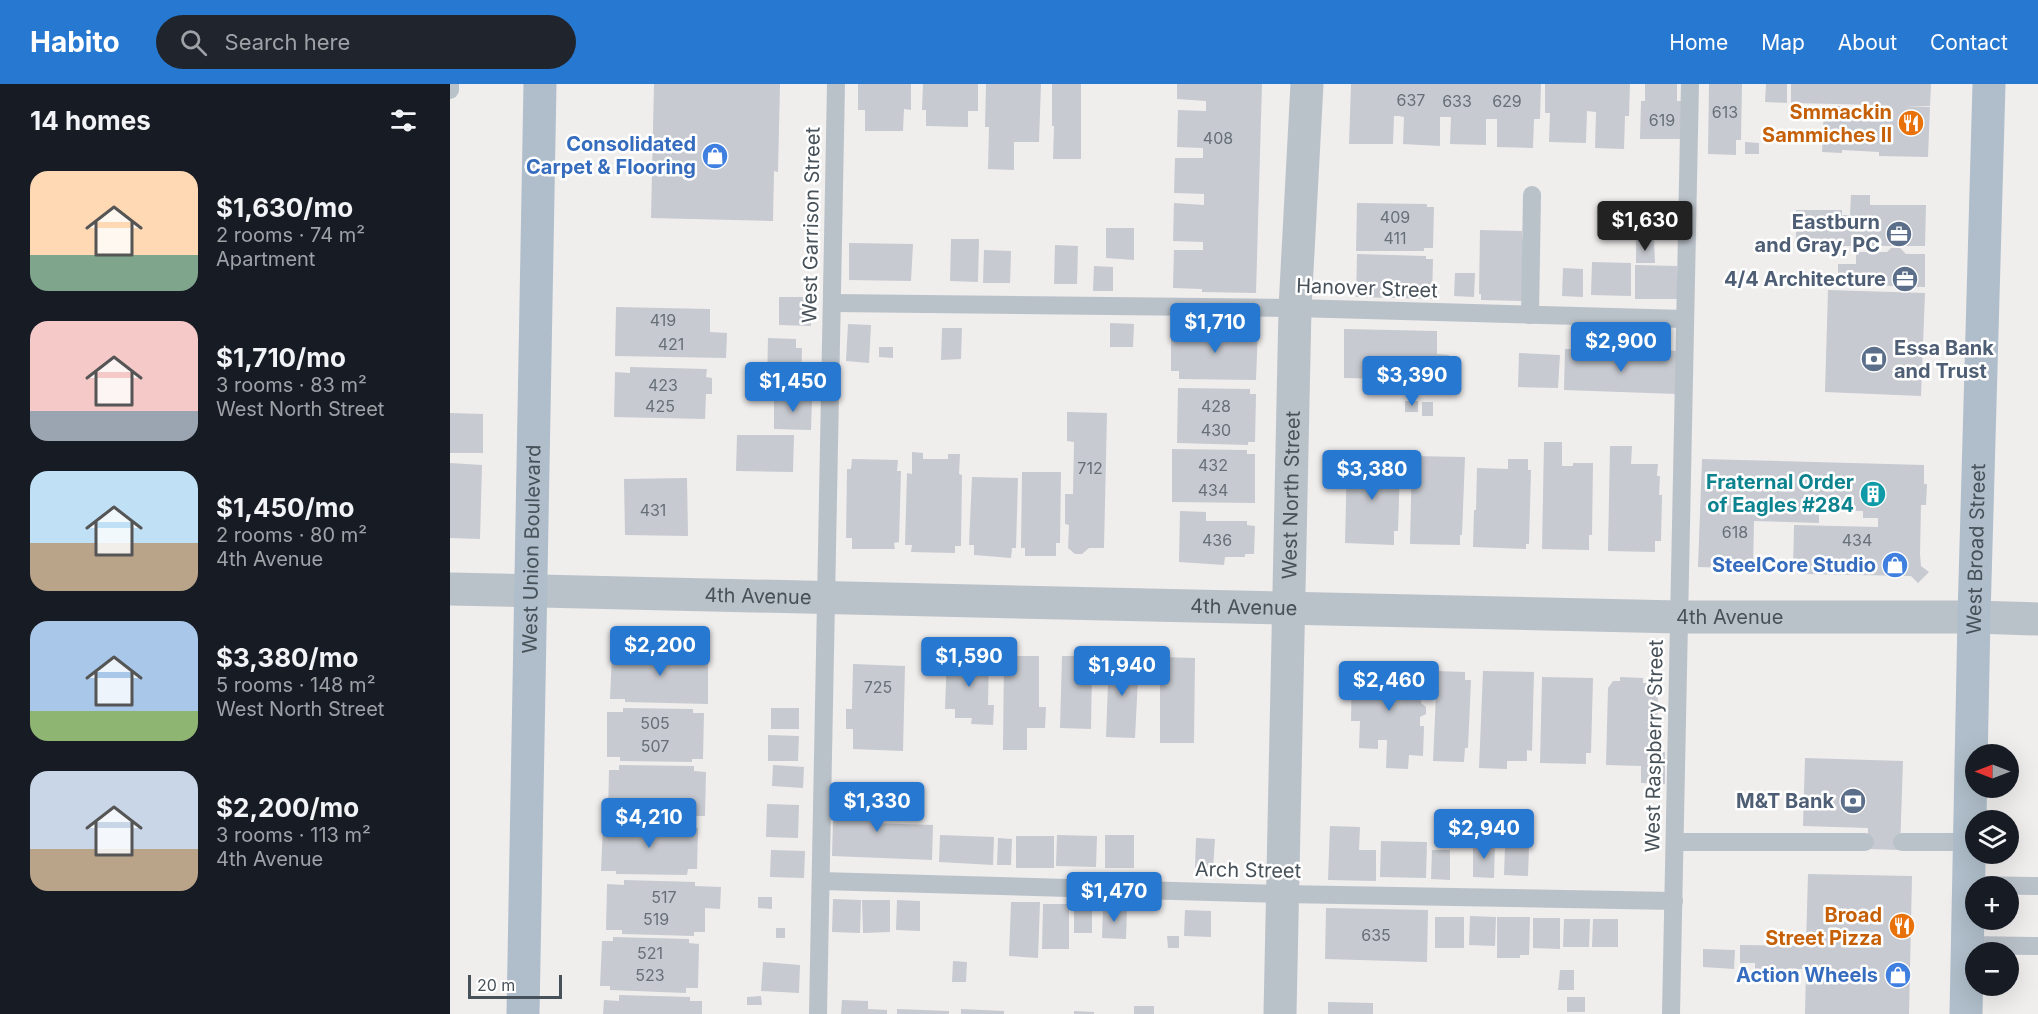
<!DOCTYPE html>
<html lang="en">
<head>
<meta charset="utf-8">
<style>
	:root { --surface:#171b24; --page:#20242c; --text:#f1f3f6; --muted:#9ea1a6; --accent:#2778d0 }
	body { margin:0; font-family:Inter,sans-serif; background:var(--page); color:var(--text); height:100vh; display:flex; flex-direction:column; font-size:22px; white-space:nowrap }
	* { box-sizing:border-box; margin:0 }
	p { font-size:20px; color:var(--muted) }
	.icon { flex:none; width:33px; height:33px; fill:none; stroke:currentColor; stroke-width:2; stroke-linecap:round; stroke-linejoin:round }
	.map { position:relative; flex:1; overflow:hidden }
	.details { display:flex; flex-direction:column; background:var(--surface); width:450px }
	.details>* { flex:none }
	.needle { width:39px; rotate:270deg }
	.tools { position:absolute; left:1515px; top:660px; display:grid; gap:12px }
	.tools a { display:grid; place-items:center; width:54px; height:54px; border-radius:50%; background:var(--surface); box-shadow:0 6px 24px #0002; font-size:30px }
	.scale { position:absolute; left:18px; bottom:15px; width:94px; box-sizing:border-box; padding-left:6px; border:3px solid #475159; border-top:0; font-size:16px; line-height:21px; white-space:nowrap; color:#475159; -webkit-text-stroke:4px #fff; paint-order:stroke }
	.price { position:absolute; translate:-50% -51px; padding:0 14px; border-radius:6px; background:var(--accent); color:#fff; font-size:20px; line-height:39px; filter:drop-shadow(0 2px 3px #0008) }
	.price::after { content:''; position:absolute; left:50%; top:36px; width:18px; height:14px; margin-left:-9px; background:inherit; clip-path:polygon(0 0,100% 0,50% 100%) }
	.price.selected { background:#222; color:#fff }
	ul { padding:0; list-style:none }
	li { display:flex; align-items:center; gap:18px; height:150px; padding:0 30px }
	li span { display:grid; place-items:center; flex:none; width:168px; height:120px; border-radius:18px; color:#555 }
	li>.icon { margin-inline-start:auto }
	span .icon { width:72px; height:72px; fill:#fffc; stroke-width:1 }
	li b { font-size:26px }
	h2 { display:flex; justify-content:space-between; align-items:center; height:72px; padding:0 30px; font-size:26px }
	header { display:flex; align-items:center; gap:36px; box-sizing:border-box; height:84px; padding:0 30px; background:var(--accent); color:#fff }
	header strong { font-size:28px }
	nav { display:flex; gap:33px; margin-inline-start:auto; font-size:21px }
	.search { width:420px; height:54px; background:var(--page); display:flex; align-items:center; gap:15px; box-sizing:border-box; padding:0 21px; border-radius:33px; color:var(--muted); font-size:22px }
	main { display:flex; flex:1; min-height:0 }
	.map>svg:first-child { display:block }
</style>
</head>
<body>
<header>
<strong>Habito</strong>
<div class="search"><svg class="icon" aria-label="search" viewBox="0 0 24 24"><circle cx="10" cy="10" r="6"/><path d="M15 15l6 6"/></svg>Search here</div>
<nav><a>Home</a><a>Map</a><a>About</a><a>Contact</a></nav>
</header>
<main>
<section class="details">
<h2>14 homes<svg class="icon" aria-label="filters" viewBox="0 0 24 24"><path d="M4 7h16M4 17h16"/><circle cx="9" cy="7" r="2"/><circle cx="15" cy="17" r="2"/></svg></h2>
<ul>
<li><span style="background:linear-gradient(#ffd9b3 70%,#7fa58c 0)"><svg class="icon" aria-label="home" viewBox="0 0 24 24"><path d="M3 11l9-7 9 7M6 9v11h12V9"/></svg></span><div><b>$1,630/mo</b><p>2 rooms · 74 m²</p><p>Apartment</p></div></li>
<li><span style="background:linear-gradient(#f6c9c9 75%,#9aa5b1 0)"><svg class="icon" aria-label="home" viewBox="0 0 24 24"><path d="M3 11l9-7 9 7M6 9v11h12V9"/></svg></span><div><b>$1,710/mo</b><p>3 rooms · 83 m²</p><p>West North Street</p></div></li>
<li><span style="background:linear-gradient(#bfe0f5 60%,#b9a48a 0)"><svg class="icon" aria-label="home" viewBox="0 0 24 24"><path d="M3 11l9-7 9 7M6 9v11h12V9"/></svg></span><div><b>$1,450/mo</b><p>2 rooms · 80 m²</p><p>4th Avenue</p></div></li>
<li><span style="background:linear-gradient(#a9c7e8 75%,#8fb573 0)"><svg class="icon" aria-label="home" viewBox="0 0 24 24"><path d="M3 11l9-7 9 7M6 9v11h12V9"/></svg></span><div><b>$3,380/mo</b><p>5 rooms · 148 m²</p><p>West North Street</p></div></li>
<li><span style="background:linear-gradient(#c9d6e8 65%,#b9a48a 0)"><svg class="icon" aria-label="home" viewBox="0 0 24 24"><path d="M3 11l9-7 9 7M6 9v11h12V9"/></svg></span><div><b>$2,200/mo</b><p>3 rooms · 113 m²</p><p>4th Avenue</p></div></li>
</ul>
</section>
<div class="map">
<svg width="1588" height="930" viewBox="0 0 1588 930">
	<rect width="100%" height="100%" fill="#f0eded"/>
	<g fill="#c7cad0">
		<polygon points="204,0 330,0 328,88 324,87 323,137 201,134"/>
		<polygon points="408,0 461,0 461,26 454,25 453,47 415,47 415,26 408,26"/>
		<polygon points="473,0 528,0 528,27 518,27 518,43 476,42 476,26 472,26"/>
		<polygon points="536,0 591,0 589,58 564,58 564,86 538,85 539,43 535,43"/>
		<polygon points="602,0 631,0 631,75 603,75 604,42 602,42"/>
		<polygon points="727,0 812,0 806,209 752,208 752,205 723,204 724,166 753,166 753,158 723,157 724,119 754,121 754,110 724,109 725,74 753,74 753,64 727,63 728,26 756,27 756,17 727,15"/>
		<polygon points="901,0 1091,0 1090,35 1084,35 1083,64 1047,63 1047,35 1036,35 1036,61 1000,60 1001,33 990,33 990,62 953,60 954,33 949,32 944,32 943,60 899,60"/>
		<polygon points="1095,0 1180,0 1179,32 1175,32 1174,65 1145,64 1146,28 1137,27 1136,59 1099,58 1100,29 1095,29"/>
		<polygon points="1195,0 1227,0 1227,17 1233,17 1232,55 1190,55 1191,17 1195,17"/>
		<polygon points="1259,0 1292,0 1291,56 1286,56 1286,71 1258,70"/>
		<polygon points="1316,0 1337,0 1337,19 1315,18"/>
		<polygon points="1341,0 1481,0 1480,22 1454,22 1480,23 1478,73 1429,72 1429,68 1392,66 1392,69 1372,68 1374,22 1390,22 1390,25 1429,26 1429,21 1341,19"/>
		<polygon points="1295,58 1309,59 1309,70 1295,70"/>
		<polygon points="1401,111 1420,111 1420,121 1476,121 1475,162 1392,162 1392,157 1346,157 1346,126 1392,126 1392,131 1400,131"/>
		<polygon points="907,119 977,120 977,123 984,123 983,164 974,164 974,167 906,167"/>
		<polygon points="656,144 684,144 684,176 656,174"/>
		<polygon points="1030,146 1072,147 1072,155 1076,155 1072,217 1031,216 1031,210 1029,210"/>
		<polygon points="501,155 529,155 528,198 500,197"/>
		<polygon points="1186,156 1204,156 1205,179 1186,179"/>
		<polygon points="399,159 463,160 461,197 399,196"/>
		<polygon points="605,161 628,162 627,200 604,200"/>
		<polygon points="1441,164 1450,164 1456,170 1475,170 1475,203 1388,200 1388,180 1406,180 1406,168 1437,168"/>
		<polygon points="534,166 561,167 560,199 533,199"/>
		<polygon points="907,170 976,172 976,175 983,175 982,215 906,213"/>
		<polygon points="1142,178 1181,179 1181,212 1141,211"/>
		<polygon points="1185,181 1227,182 1227,215 1185,215"/>
		<polygon points="644,182 663,183 663,207 643,207"/>
		<polygon points="1113,184 1133,185 1133,213 1112,212"/>
		<polygon points="1005,189 1025,189 1024,213 1004,212"/>
		<polygon points="1378,206 1475,209 1471,312 1375,308"/>
		<polygon points="329,213 361,213 361,242 329,241"/>
		<polygon points="166,223 260,225 260,248 277,249 276,274 165,272"/>
		<polygon points="660,239 684,240 683,263 660,263"/>
		<polygon points="398,240 421,241 419,279 396,277"/>
		<polygon points="732,243 808,244 806,296 729,295 729,287 721,287 721,252 732,252"/>
		<polygon points="492,244 512,244 511,275 491,276"/>
		<polygon points="894,245 987,247 987,270 999,271 998,294 984,294 984,296 894,294"/>
		<polygon points="318,254 346,255 346,264 352,264 351,302 317,301"/>
		<polygon points="429,263 443,263 443,274 429,273"/>
		<polygon points="1115,265 1142,265 1142,272 1206,273 1206,266 1227,267 1227,310 1114,306"/>
		<polygon points="1069,269 1110,271 1108,304 1068,303"/>
		<polygon points="180,283 257,285 256,293 262,294 262,310 256,310 255,335 164,333 165,288 180,289"/>
		<polygon points="728,304 800,305 800,310 806,310 805,358 798,358 798,361 727,359"/>
		<polygon points="324,313 362,314 361,346 324,345"/>
		<rect x="955" y="317" width="13" height="11"/>
		<rect x="972" y="318" width="11" height="14"/>
		<polygon points="617,328 657,329 654,464 639,464 632,470 625,470 618,464 619,441 615,440 615,410 623,410 624,358 617,357"/>
		<polygon points="0,329 33,330 33,369 0,369"/>
		<polygon points="287,351 344,351 343,388 286,387"/>
		<polygon points="1094,358 1112,358 1112,382 1123,382 1123,379 1143,379 1142,451 1139,451 1139,466 1092,465"/>
		<polygon points="1160,362 1182,362 1181,380 1208,380 1207,392 1210,392 1209,411 1212,411 1211,457 1205,457 1205,468 1158,467"/>
		<polygon points="722,365 797,366 797,370 805,370 805,419 722,418"/>
		<polygon points="462,368 473,369 473,375 498,375 498,370 510,370 509,390 512,391 511,462 505,462 505,469 461,468 462,461 455,461 457,389 462,390"/>
		<polygon points="962,372 1015,373 1012,451 1010,451 1010,461 960,460"/>
		<polygon points="897,374 946,375 945,383 950,383 948,447 944,447 944,461 895,459"/>
		<polygon points="402,375 448,376 447,387 451,387 449,458 444,459 445,465 402,465 402,454 396,454 397,385 401,385"/>
		<polygon points="1058,375 1078,375 1078,386 1081,386 1079,460 1076,460 1076,465 1023,463 1024,426 1026,426 1027,384 1058,385"/>
		<polygon points="1252,375 1474,381 1474,400 1477,400 1476,421 1471,421 1470,470 1471,482 1479,488 1468,499 1461,492 1355,490 1355,487 1343,486 1344,441 1428,443 1428,434 1413,434 1413,427 1369,426 1369,439 1304,437 1303,485 1248,483"/>
		<polygon points="0,379 32,381 30,455 0,454"/>
		<polygon points="572,388 611,388 610,459 606,459 606,472 575,472 575,464 571,464"/>
		<polygon points="522,393 568,394 566,464 562,464 561,474 524,471 524,461 519,461"/>
		<polygon points="237,394 238,452 175,451 174,395"/>
		<polygon points="730,427 756,428 756,437 797,437 797,441 805,442 804,470 795,470 795,473 775,473 774,481 729,478"/>
		<polygon points="177,566 245,568 245,572 258,572 258,620 175,618 175,615 160,615 162,569 177,570"/>
		<polygon points="497,570 539,571 538,621 544,621 543,641 521,640 522,634 505,634 505,625 495,625"/>
		<polygon points="554,572 589,572 589,623 596,623 595,644 577,644 577,666 553,666"/>
		<polygon points="612,572 632,572 632,583 642,584 641,645 610,644"/>
		<polygon points="659,572 689,574 685,654 656,653"/>
		<polygon points="710,573 745,574 744,659 710,659"/>
		<polygon points="403,580 455,582 453,667 403,665 403,645 396,645 396,625 402,625"/>
		<polygon points="902,583 972,585 971,619 976,623 976,630 970,633 970,642 974,642 973,672 959,671 958,685 936,684 937,656 928,656 928,665 909,664 910,637 901,637"/>
		<polygon points="987,587 1015,588 1015,596 1021,596 1018,664 1015,664 1014,678 983,677"/>
		<polygon points="1033,587 1084,588 1082,667 1077,666 1077,677 1057,677 1057,685 1029,684"/>
		<polygon points="1092,593 1143,594 1141,669 1136,669 1136,680 1090,679"/>
		<polygon points="1170,593 1193,594 1193,599 1198,599 1204,605 1208,605 1207,668 1215,668 1215,700 1191,699 1191,682 1156,681 1158,604 1163,597 1170,597"/>
		<polygon points="173,624 243,625 243,629 254,629 253,675 242,675 242,678 170,677 170,673 157,673 157,628 173,628"/>
		<rect x="321" y="624" width="28" height="21"/>
		<polygon points="318,651 349,652 348,677 318,677"/>
		<polygon points="1355,674 1453,677 1450,766 1417,765 1418,744 1353,742"/>
		<polygon points="169,681 244,682 244,687 256,688 255,732 245,732 245,736 168,735 169,732 158,731 159,686 169,686"/>
		<polygon points="323,681 354,683 353,704 322,702"/>
		<polygon points="392,705 424,707 423,739 483,741 482,776 382,772 383,736 390,736"/>
		<polygon points="317,720 349,721 348,754 316,753"/>
		<polygon points="167,738 238,740 238,744 248,744 247,785 238,785 237,791 166,790 166,787 151,787 153,741 166,742"/>
		<polygon points="880,742 910,743 909,766 926,766 926,797 878,796"/>
		<polygon points="490,751 544,753 543,781 489,778"/>
		<polygon points="607,751 647,752 646,783 606,782"/>
		<rect x="655" y="751" width="29" height="33"/>
		<rect x="566" y="752" width="38" height="32"/>
		<polygon points="548,754 562,755 561,781 547,781"/>
		<polygon points="746,754 765,755 763,785 745,784"/>
		<polygon points="931,757 977,758 976,794 930,793"/>
		<polygon points="1023,759 1045,759 1044,794 1023,793"/>
		<polygon points="1055,762 1079,763 1078,792 1054,791"/>
		<polygon points="321,766 355,767 354,794 320,793"/>
		<polygon points="982,766 1000,766 1000,796 981,795"/>
		<polygon points="1358,790 1462,792 1459,930 1355,930 1356,885 1305,885 1305,879 1290,879 1290,861 1356,862"/>
		<polygon points="174,796 245,798 245,802 271,803 270,825 255,824 255,848 244,848 244,852 172,850 172,846 156,846 157,800 174,801"/>
		<polygon points="308,813 322,813 322,825 308,824"/>
		<polygon points="383,815 411,816 410,849 382,848"/>
		<polygon points="412,816 440,816 440,848 413,849"/>
		<polygon points="447,816 470,817 470,847 446,846"/>
		<polygon points="561,818 590,818 588,874 559,872"/>
		<polygon points="593,820 619,820 619,865 592,865"/>
		<polygon points="642,823 642,849 624,849 624,824"/>
		<polygon points="653,823 677,824 676,855 652,854"/>
		<polygon points="876,824 978,826 977,878 875,875"/>
		<polygon points="735,826 761,827 761,853 734,852"/>
		<polygon points="1020,832 1046,833 1045,862 1019,861"/>
		<rect x="985" y="833" width="29" height="31"/>
		<polygon points="1047,833 1080,833 1079,871 1070,871 1070,874 1047,874"/>
		<polygon points="1083,834 1110,834 1110,865 1083,864"/>
		<polygon points="1114,835 1140,835 1139,863 1113,863"/>
		<polygon points="1143,835 1168,835 1168,863 1142,863"/>
		<rect x="326" y="844" width="9" height="10"/>
		<polygon points="717,852 729,852 729,864 718,864"/>
		<polygon points="163,853 239,855 239,859 249,860 248,904 236,904 236,909 160,906 160,902 150,902 152,857 163,857"/>
		<polygon points="1253,865 1285,866 1284,885 1253,883"/>
		<polygon points="503,877 517,878 516,898 502,898"/>
		<polygon points="313,878 350,881 349,909 311,907"/>
		<polygon points="1110,886 1124,886 1124,906 1108,906"/>
		<polygon points="169,911 240,913 240,917 252,917 252,930 153,930 154,916 169,917"/>
		<polygon points="311,912 312,921 297,921 297,913"/>
		<rect x="1117" y="913" width="18" height="15"/>
		<polygon points="392,916 418,917 418,925 437,926 437,930 391,930"/>
		<polygon points="878,918 923,919 923,930 878,930"/>
		<rect x="684" y="922" width="20" height="8"/>
		<polygon points="447,925 499,927 499,930 447,930"/>
		<polygon points="511,925 554,927 554,930 511,930"/>
		<polygon points="624,927 644,928 644,930 624,930"/>
	</g>
	<g fill="none" stroke-linecap="round" stroke-linejoin="round">
		<g stroke="#bac2c9" stroke-width="18">
			<polyline points="0,6 0,0"/>
			<polyline points="383,219 845,224 1235,235"/>
			<polyline points="1080,231 1082,111"/>
			<polyline points="1225,758 1415,758"/>
			<polyline points="1452,758 1519,758"/>
			<polyline points="371,797 833,810 1224,817"/>
			<polyline points="1518,801 1588,802"/>
			<polyline points="1517,861 1588,862"/>
			<polyline points="368,930 386,0"/>
			<polyline points="1221,930 1240,0"/>
		</g>
		<g stroke="#bac2c9" stroke-width="33">
			<path id="s1" d="M0,505L1229,533H1524L1588,535"/>
			<path id="s2" d="M830,930L845,224L857,0"/>
		</g>
		<g stroke="#afbeca" stroke-width="33">
			<path id="s3" d="M73,930L90,0"/>
			<path id="s4" d="M1516,930L1524,533L1539,0"/>
		</g>
	</g>
	<defs>
		<symbol id="restaurant-disc" viewBox="-11 -11 22 22"><circle r="9.5" fill="#e8710a" stroke="#fff"/><path d="M-5-6h1v4h1v-4h1v4h1v-4h1v5L-1.5 .5V6h-2V.5L-5-1ZM5-6V6H3V1.5H1.5Q1.5-4 5-6Z" fill="#fff"/></symbol>
		<symbol id="shop-disc" viewBox="-11 -11 22 22"><circle r="9.5" fill="#3f7fe0" stroke="#fff"/><path d="M-5-2.5h2.3a2.7 3.5 0 0 1 5.4 0H5L5.5 6h-11ZM-1.5-2.5h3a1.5 2.3 0 0 0-3 0Z" fill="#fff"/></symbol>
		<symbol id="office-disc" viewBox="-11 -11 22 22"><circle r="9.5" fill="#5c6f8a" stroke="#fff"/><path d="M-6-3h4V-5.5h4V-3h4V5H-6ZM-1-4.5V-3h2v-1.5ZM-6 0V1H6V0Z" fill="#fff"/></symbol>
		<symbol id="bank-disc" viewBox="-11 -11 22 22"><circle r="9.5" fill="#5c6f8a" stroke="#fff"/><path d="M-6-4H6V4H-6ZM0-2.3a2.3 2.3 0 1 0 0 4.6a2.3 2.3 0 1 0 0-4.6Z" fill="#fff"/></symbol>
		<symbol id="building-disc" viewBox="-11 -11 22 22"><circle r="9.5" fill="#0f9aa8" stroke="#fff"/><path d="M-4-6H4V6H1V3H-1V6H-4ZM-2.5-4.3h1.7v1.8h-1.7ZM.8-4.3h1.7v1.8H.8ZM-2.5-1h1.7V.8h-1.7ZM.8-1h1.7V.8H.8Z" fill="#fff"/></symbol>
	</defs>
	<g fill-rule="evenodd">
		<use href="#restaurant-disc" x="1446" y="24" width="30" height="30"/>
		<use href="#shop-disc" x="250" y="57" width="30" height="30"/>
		<use href="#office-disc" x="1434" y="135" width="30" height="30"/>
		<use href="#office-disc" x="1440" y="180" width="30" height="30"/>
		<use href="#bank-disc" x="1409" y="260" width="30" height="30"/>
		<use href="#building-disc" x="1408" y="395" width="30" height="30"/>
		<use href="#shop-disc" x="1430" y="466" width="30" height="30"/>
		<use href="#bank-disc" x="1388" y="702" width="30" height="30"/>
		<use href="#restaurant-disc" x="1437" y="827" width="30" height="30"/>
		<use href="#shop-disc" x="1433" y="876" width="30" height="30"/>
	</g>
	<g text-anchor="middle" stroke-width="5" stroke-linejoin="round" paint-order="stroke">
		<g font-size="16" fill="#676f77">
			<text x="961" y="22">637</text>
			<text x="1007" y="23">633</text>
			<text x="1057" y="23">629</text>
			<text x="1275" y="34">613</text>
			<text x="1212" y="42">619</text>
			<text x="768" y="60">408</text>
			<text x="945" y="139">409</text>
			<text x="945" y="160">411</text>
			<text x="213" y="242">419</text>
			<text x="221" y="266">421</text>
			<text x="213" y="307">423</text>
			<text x="210" y="328">425</text>
			<text x="766" y="328">428</text>
			<text x="766" y="352">430</text>
			<text x="763" y="387">432</text>
			<text x="640" y="390">712</text>
			<text x="763" y="412">434</text>
			<text x="203" y="432">431</text>
			<text x="1285" y="454">618</text>
			<text x="767" y="462">436</text>
			<text x="1407" y="462">434</text>
			<text x="428" y="609">725</text>
			<text x="205" y="645">505</text>
			<text x="205" y="668">507</text>
			<text x="214" y="819">517</text>
			<text x="206" y="841">519</text>
			<text x="926" y="857">635</text>
			<text x="200" y="875">521</text>
			<text x="200" y="897">523</text>
		</g>
		<g font-size="20" font-weight="bold" fill="#c56008" stroke="#fff" text-anchor="end">
			<text x="1442" y="35">Smmackin<tspan x="1442" dy="23">Sammiches II</tspan></text>
			<text x="1432" y="838">Broad<tspan x="1432" dy="23">Street Pizza</tspan></text>
		</g>
		<g font-size="20" font-weight="bold" fill="#366cbe" stroke="#fff" text-anchor="end">
			<text x="246" y="67">Consolidated<tspan x="246" dy="23">Carpet &amp; Flooring</tspan></text>
			<text x="1426" y="488">SteelCore Studio</text>
			<text x="1428" y="898">Action Wheels</text>
		</g>
		<g font-size="20" font-weight="bold" fill="#4e5e75" stroke="#fff" text-anchor="end">
			<text x="1430" y="145">Eastburn<tspan x="1430" dy="23">and Gray, PC</tspan></text>
			<text x="1436" y="202">4/4 Architecture</text>
			<text x="1444" y="271" text-anchor="start">Essa Bank<tspan x="1444" dy="23">and Trust</tspan></text>
			<text x="1384" y="724">M&amp;T Bank</text>
		</g>
		<g font-size="20" fill="#475159" stroke="#fff">
			<text transform="translate(361 141) rotate(-89)" y="7">West Garrison Street</text>
			<text transform="translate(917 204) rotate(2)" y="7">Hanover Street</text>
			<text dy="7" stroke="none"><textPath href="#s2" startOffset="519">West North Street</textPath></text>
			<text dy="7" stroke="none"><textPath href="#s3" startOffset="465">West Union Boulevard</textPath></text>
			<text dy="7" stroke="none"><textPath href="#s4" startOffset="465">West Broad Street</textPath></text>
			<text dy="7" stroke="none"><textPath href="#s1" startOffset="308">4th Avenue</textPath></text>
			<text dy="7" stroke="none"><textPath href="#s1" startOffset="794">4th Avenue</textPath></text>
			<text dy="7" stroke="none"><textPath href="#s1" startOffset="1280">4th Avenue</textPath></text>
			<text transform="translate(1204 662) rotate(-89)" y="7">West Raspberry Street</text>
			<text transform="translate(798 786) rotate(1)" y="7">Arch Street</text>
		</g>
		<g font-size="20" font-weight="bold" fill="#0d838f" stroke="#fff" text-anchor="end">
			<text x="1404" y="405">Fraternal Order<tspan x="1404" dy="23">of Eagles #284</tspan></text>
		</g>
	</g>
</svg>
<div class="tools">
<a><svg class="needle" viewBox="-14 -14 28 28"><path d="M0-13l5 13h-10z" fill="#e53935"/><path d="M0 13l5-13h-10z" fill="#9ea1a6"/></svg></a>
<a><svg class="icon" aria-label="layers" viewBox="0 0 24 24"><path d="M12 4l9 5-9 5-9-5zM3 14l9 5 9-5"/></svg></a>
<a>+</a>
<a>−</a>
</div>
<div class="scale">20 m</div>
<b class="price selected" style="left:1195px;top:168px">$1,630</b>
<b class="price" style="left:765px;top:270px">$1,710</b>
<b class="price" style="left:1171px;top:289px">$2,900</b>
<b class="price" style="left:962px;top:323px">$3,390</b>
<b class="price" style="left:343px;top:329px">$1,450</b>
<b class="price" style="left:922px;top:417px">$3,380</b>
<b class="price" style="left:210px;top:593px">$2,200</b>
<b class="price" style="left:519px;top:604px">$1,590</b>
<b class="price" style="left:672px;top:613px">$1,940</b>
<b class="price" style="left:939px;top:628px">$2,460</b>
<b class="price" style="left:427px;top:749px">$1,330</b>
<b class="price" style="left:199px;top:765px">$4,210</b>
<b class="price" style="left:1034px;top:776px">$2,940</b>
<b class="price" style="left:664px;top:839px">$1,470</b>
</div>
</main>
</body>
</html>
